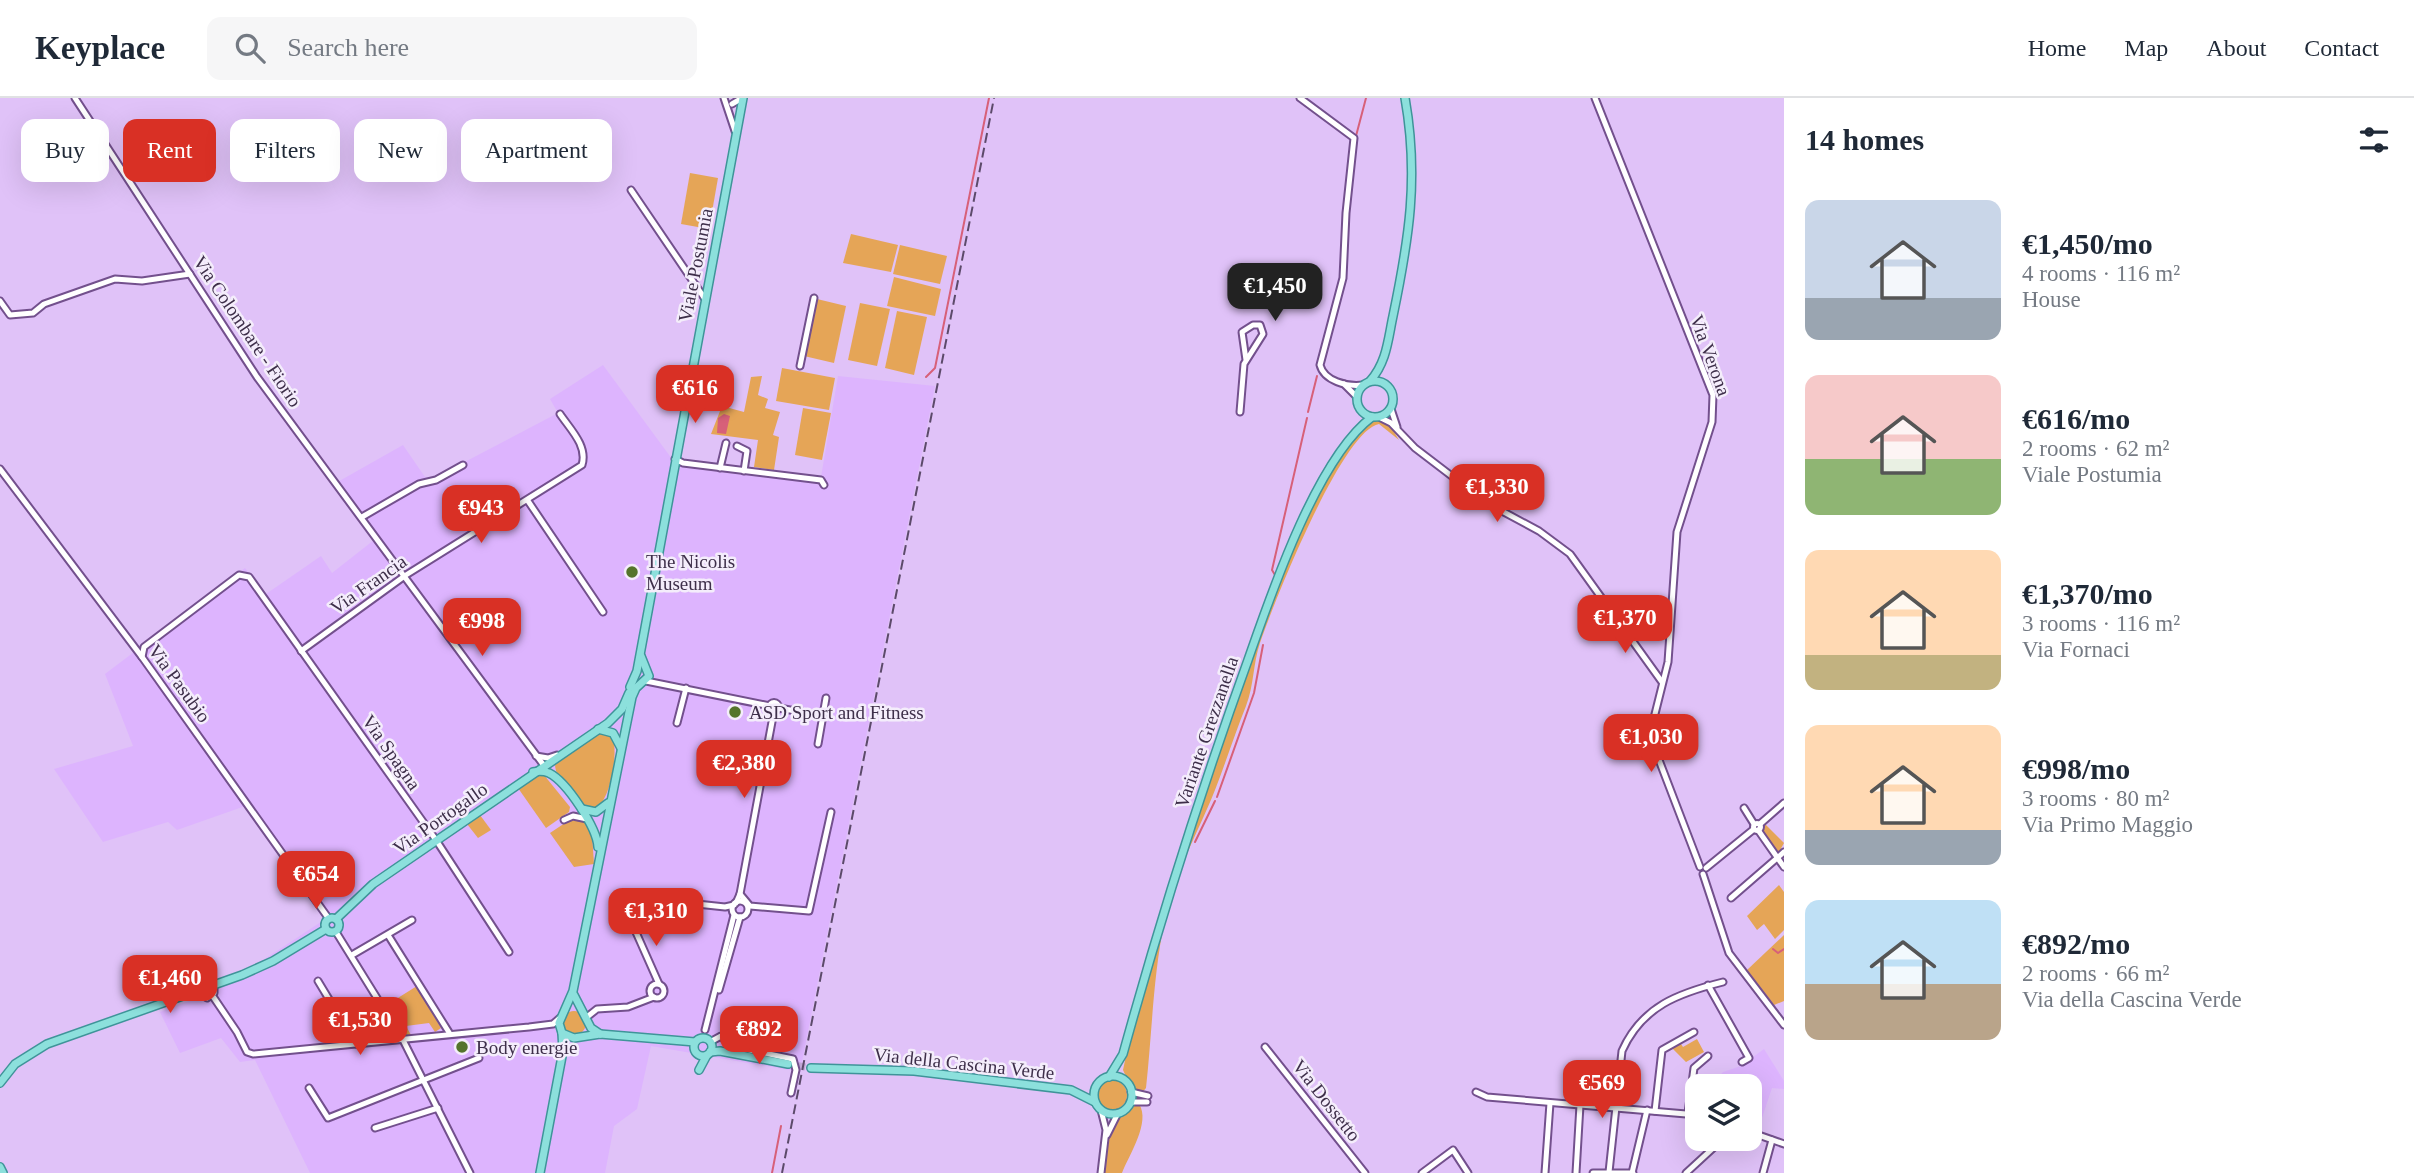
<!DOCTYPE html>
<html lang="en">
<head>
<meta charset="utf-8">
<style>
	:root { --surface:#fff; --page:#f6f6f7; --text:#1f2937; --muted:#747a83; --line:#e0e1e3; --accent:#d93025 }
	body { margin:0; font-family:Georgia,serif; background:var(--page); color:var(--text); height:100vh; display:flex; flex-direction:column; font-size:26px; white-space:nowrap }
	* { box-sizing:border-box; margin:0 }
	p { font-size:23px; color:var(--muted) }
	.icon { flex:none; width:38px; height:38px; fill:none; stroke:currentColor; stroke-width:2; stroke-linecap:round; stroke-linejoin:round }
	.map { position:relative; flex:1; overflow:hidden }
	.panel { display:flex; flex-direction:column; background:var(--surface); width:630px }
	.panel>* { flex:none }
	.top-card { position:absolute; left:21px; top:21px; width:665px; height:63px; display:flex; gap:14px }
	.fabs { position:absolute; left:1685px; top:976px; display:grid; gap:14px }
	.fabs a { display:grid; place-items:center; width:77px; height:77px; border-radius:14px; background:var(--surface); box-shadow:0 7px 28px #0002; font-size:35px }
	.price { position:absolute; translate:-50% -60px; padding:0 16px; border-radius:14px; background:var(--accent); color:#fff; font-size:23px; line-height:46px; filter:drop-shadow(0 2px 4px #0008) }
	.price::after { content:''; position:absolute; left:50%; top:42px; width:21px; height:16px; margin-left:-10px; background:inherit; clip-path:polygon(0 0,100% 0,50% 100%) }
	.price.selected { background:#222; color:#fff }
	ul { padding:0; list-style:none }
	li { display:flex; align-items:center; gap:21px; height:175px; padding:0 21px }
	li span { display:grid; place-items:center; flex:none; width:196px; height:140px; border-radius:14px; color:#555 }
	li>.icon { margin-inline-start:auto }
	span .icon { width:84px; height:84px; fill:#fffc; stroke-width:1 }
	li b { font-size:30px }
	h2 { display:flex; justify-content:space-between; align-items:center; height:84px; padding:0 21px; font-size:30px }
	.pill { padding:0 24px; border-radius:14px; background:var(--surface); box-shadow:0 7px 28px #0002; font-size:24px; line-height:63px }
	.pill.selected { background:var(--accent); color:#fff }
	header { display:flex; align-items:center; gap:42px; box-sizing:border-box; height:98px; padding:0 35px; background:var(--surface); border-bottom:2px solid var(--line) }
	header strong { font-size:33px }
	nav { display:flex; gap:38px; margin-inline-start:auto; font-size:24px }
	.search { width:490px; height:63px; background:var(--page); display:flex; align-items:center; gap:18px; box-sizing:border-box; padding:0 24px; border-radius:14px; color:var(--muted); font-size:26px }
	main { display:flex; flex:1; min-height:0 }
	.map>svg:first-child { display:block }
</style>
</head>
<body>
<header>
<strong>Keyplace</strong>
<div class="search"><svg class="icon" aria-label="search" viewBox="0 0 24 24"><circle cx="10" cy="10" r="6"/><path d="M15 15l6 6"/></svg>Search here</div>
<nav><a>Home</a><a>Map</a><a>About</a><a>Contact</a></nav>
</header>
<main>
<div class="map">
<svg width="1784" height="1075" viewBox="0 0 1784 1075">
	<rect width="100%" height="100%" fill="#e0c2f8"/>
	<g fill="#ddb4fe">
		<polygon points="603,267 672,361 681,367 749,376 821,379 838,278 935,288 800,974 651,948 637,1011 614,1028 605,1075 310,1075 255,962 240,964 221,940 180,955 160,914 219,891 330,818 251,706 177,732 168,724 103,744 54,671 133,648 105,576 245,470 266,496 321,458 332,475 374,442 334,386 403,347 425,379 436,379 558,315 550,301"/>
		<polygon points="1764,951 1784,983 1784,991 1772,990 1759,1029 1750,1026 1750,989 1710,989 1723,974 1741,968"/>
	</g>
	<g fill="#e5a557">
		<polygon points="690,75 718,80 709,131 681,126"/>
		<polygon points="851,136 898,147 891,174 843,165"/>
		<polygon points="900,147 947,158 940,186 893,176"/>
		<polygon points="894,179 941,191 935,218 887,208"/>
		<polygon points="817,201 846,208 834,265 804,258"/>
		<polygon points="860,205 890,211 877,268 848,262"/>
		<polygon points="897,213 927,219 914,277 885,270"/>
		<polygon points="782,270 835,280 829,312 776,303"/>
		<polygon points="762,278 758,297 768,301 765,310 780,314 773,337 779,339 774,372 754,369 758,342 711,336 722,308 744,314 751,279"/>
		<polygon points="803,310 831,315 822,362 795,357"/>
		<path d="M1379,322L1391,329L1399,342L1379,326C1342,332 1273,507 1260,545C1253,565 1254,588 1246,608C1235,635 1226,664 1215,692C1197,737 1173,778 1164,826C1153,879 1152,936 1146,990L1141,996L1133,994L1123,972L1127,953C1150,865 1303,334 1379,322Z"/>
		<path d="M598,634L612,636C619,654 611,700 596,711C579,708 555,684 555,666Z"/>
		<polygon points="544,677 570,709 569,714 546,730 518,690 534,679"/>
		<polygon points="480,717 491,732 478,740 467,726"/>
		<polygon points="574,719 584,722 592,736 594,766 574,769 550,735"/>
		<polygon points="1765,726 1784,745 1779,754 1763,737"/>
		<polygon points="1779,787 1784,794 1784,832 1775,841 1764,826 1757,832 1747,818"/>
		<polygon points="1784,837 1784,903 1774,907 1747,872"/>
		<polygon points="417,888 441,930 435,934 429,925 406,928 411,937 404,937 385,908"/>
		<circle cx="574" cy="925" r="12"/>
		<polygon points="1697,941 1704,954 1686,964 1671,949 1679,943 1683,949"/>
		<circle cx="1112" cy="997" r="15"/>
		<path d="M1139,1006C1151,1024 1129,1057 1122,1075H1103L1112,1026L1131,1007Z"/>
	</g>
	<polygon fill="#d76079" points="724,316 730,318 726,336 717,335 718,320"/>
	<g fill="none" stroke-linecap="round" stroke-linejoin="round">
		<g stroke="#d76079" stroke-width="2">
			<polyline points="1356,38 1366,0"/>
			<polyline points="1347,151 1349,110"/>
			<polyline points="1346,167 1347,161"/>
			<polyline points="1332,232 1343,190"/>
			<polyline points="926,279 935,270 989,0"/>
			<polyline points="1308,314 1317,278"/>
			<polyline points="1275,477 1272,472 1307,320"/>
			<polyline points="1217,699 1254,595 1263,547"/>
			<polyline points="1195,744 1215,703"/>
			<polyline points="1773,851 1778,855 1784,851"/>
			<polyline points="772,1075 781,1028"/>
		</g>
		<polyline stroke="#c0a5d5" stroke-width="7" stroke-dasharray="7 3.5" stroke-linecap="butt" points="788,966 811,970"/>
		<defs>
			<g id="minor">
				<polyline points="75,0 257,279 545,669"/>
				<polyline points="724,0 735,33"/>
				<path d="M1300,0L1354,40L1346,115L1343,180L1320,267C1324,283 1347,289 1363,287"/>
				<polyline points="1595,0 1713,297 1712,324 1677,434 1668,564 1651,632 1659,662 1700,769"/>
				<polyline points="732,6 742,0"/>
				<polyline points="631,92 705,201"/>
				<polyline points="0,203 10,217 33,215 44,206 115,181 142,183 190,176"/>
				<polyline points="800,268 814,200"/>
				<polyline points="1344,286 1357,299"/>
				<polyline points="1391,311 1397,329"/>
				<polyline points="1240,314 1244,266 1263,236 1260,227 1253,227 1242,234 1246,262"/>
				<polyline points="1379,319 1391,325 1415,350 1487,405 1539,433 1570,456 1662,584"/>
				<polyline points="737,348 747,353 744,373"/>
				<polyline points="675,361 683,365 821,382 824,387"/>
				<polyline points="720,370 726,345"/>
				<polyline points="0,371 142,559 329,821"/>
				<polyline points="528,403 603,514"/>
				<polyline points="362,419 419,386 436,382 463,367"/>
				<path d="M301,553L406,477L582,367C588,348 570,331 560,316"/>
				<polyline points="142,559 144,549 239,477 249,479 436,742 509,854"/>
				<polyline points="646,583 770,608"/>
				<circle cx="774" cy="609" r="4.5"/>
				<polyline points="779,610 823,618"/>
				<polyline points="677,625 686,590"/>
				<polyline points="818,646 826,600"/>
				<polyline points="536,658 548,660 557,657"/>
				<polyline points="1744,710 1754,726"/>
				<polyline points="564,722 573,718 587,721"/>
				<circle cx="1757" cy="729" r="3.5"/>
				<polyline points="1760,726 1784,705"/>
				<polyline points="1758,732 1784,769"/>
				<polyline points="1706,770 1754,731"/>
				<polyline points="1703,776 1729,855 1784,927"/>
				<polyline points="740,796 750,808 809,813 831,714"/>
				<polyline points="1731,800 1784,754"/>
				<circle cx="740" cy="811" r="8"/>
				<polyline points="736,805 740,796 774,613"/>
				<polyline points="336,834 403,942 470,1075"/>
				<polyline points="388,837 450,936"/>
				<polyline points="352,857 412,822"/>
				<polyline points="318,883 356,946"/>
				<polyline points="659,886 635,832 641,804 650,801 725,809 734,807"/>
				<circle cx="657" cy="893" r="7"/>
				<polyline points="1708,887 1749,960 1742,964"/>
				<polyline points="719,892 740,819"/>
				<polyline points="196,893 207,900 214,895 214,887"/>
				<polyline points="212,897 237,934 247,954 253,956 529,929 553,926 560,920"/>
				<polyline points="587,919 597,911 628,909 654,899"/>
				<polyline points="705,932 734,817"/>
				<polyline points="710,944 721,938 731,948 793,961 796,972 791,995"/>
				<polyline points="1265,949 1365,1075"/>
				<polyline points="309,990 328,1020 479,960"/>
				<polyline points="1131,994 1148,998"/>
				<polyline points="1476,994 1487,999 1698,1017"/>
				<polyline points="1130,1004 1147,1004"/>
				<polyline points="1655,1013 1662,952 1694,934"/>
				<polyline points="1688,1015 1694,970 1708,958"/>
				<polyline points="375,1030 438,1010"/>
				<polyline points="1750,1034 1784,1046"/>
				<polyline points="1107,1037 1118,1015"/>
				<path d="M1609,1074L1622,953C1642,908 1679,895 1723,884"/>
				<polyline points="1101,1075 1106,1032 1101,1012"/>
				<polyline points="1422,1075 1453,1052 1468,1075"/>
				<polyline points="1545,1075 1550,1005"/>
				<polyline points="1576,1075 1580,1007"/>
				<polyline points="1593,1075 1633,1075"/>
				<polyline points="1632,1075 1647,1012"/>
				<polyline points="1686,1075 1723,1041"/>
				<polyline points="1763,1075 1772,1042"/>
			</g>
			<g id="major">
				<circle cx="1375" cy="301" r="18"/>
				<path d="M1370,283C1387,264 1388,241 1393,218C1409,141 1419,79 1405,0"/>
				<polyline points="641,558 649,578 636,590 632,599 573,893 559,925 562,935 574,940 600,936 695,944"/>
				<polyline points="630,589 637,573 743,0"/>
				<polyline points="598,631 613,635 621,650"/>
				<path d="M533,674C538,673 544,673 549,675C567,684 597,730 598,749"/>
				<polyline points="582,711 596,714 608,705"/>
				<circle cx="332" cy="827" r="7"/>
				<polyline points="336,821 373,786 608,625 622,611 629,595"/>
				<polyline points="574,897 591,930 600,936"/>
				<circle cx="703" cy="949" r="9"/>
				<polyline points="710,954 720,953 788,966"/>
				<polyline points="811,970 914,973 1071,992 1095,1004"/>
				<polyline points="699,972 707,957"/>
				<circle cx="1113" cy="997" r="19"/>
				<path d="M1109,979L1123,956C1160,822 1201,692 1248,562C1271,496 1317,360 1372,319"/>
				<polyline points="0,985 15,966 47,946 242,877 273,863 326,831"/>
				<polyline points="0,1069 3,1075"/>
				<polyline points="540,1075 563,953 562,935"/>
			</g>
		</defs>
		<use href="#minor" stroke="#73508d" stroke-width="9"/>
		<use href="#major" stroke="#3f9499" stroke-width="10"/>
		<use href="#minor" stroke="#fff" stroke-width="5"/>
		<use href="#major" stroke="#8ce0dc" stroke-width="7"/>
		<polyline stroke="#5c4a6a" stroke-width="2" stroke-dasharray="10 5" stroke-linecap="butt" points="782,1075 994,0"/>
	</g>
	<g fill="#54742b" stroke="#f4edfb" stroke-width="2.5">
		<circle cx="632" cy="474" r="7"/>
		<circle cx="735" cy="614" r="7"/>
		<circle cx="462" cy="949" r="7"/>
	</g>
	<g text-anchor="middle" stroke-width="5" stroke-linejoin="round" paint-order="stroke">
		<g font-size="19" fill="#3e2f4a" stroke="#f4edfb">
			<text transform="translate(695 167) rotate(-79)" y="7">Viale Postumia</text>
			<text transform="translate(248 233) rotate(56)" y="7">Via Colombare - Fiorio</text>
			<text transform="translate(1711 257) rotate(70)" y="7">Via Verona</text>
			<text transform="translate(368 486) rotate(-35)" y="7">Via Francia</text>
			<text transform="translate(180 585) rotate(54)" y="7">Via Pasubio</text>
			<text transform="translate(1206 634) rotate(-71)" y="7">Variante Grezzanella</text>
			<text transform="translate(392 654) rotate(55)" y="7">Via Spagna</text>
			<text transform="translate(440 720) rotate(-35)" y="7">Via Portogallo</text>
			<text transform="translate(964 965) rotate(6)" y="7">Via della Cascina Verde</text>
			<text transform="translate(1327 1002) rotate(52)" y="7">Via Dossetto</text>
		</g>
		<g font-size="19" fill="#3e2f4a" stroke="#f4edfb" text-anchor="start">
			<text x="646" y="470">The Nicolis<tspan x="646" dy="22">Museum</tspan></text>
			<text x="749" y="621">ASD Sport and Fitness</text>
			<text x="476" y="956">Body energie</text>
		</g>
	</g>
</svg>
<div class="fabs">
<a><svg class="icon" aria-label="layers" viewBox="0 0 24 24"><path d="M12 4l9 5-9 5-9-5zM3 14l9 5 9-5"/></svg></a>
</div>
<b class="price selected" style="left:1275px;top:225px">€1,450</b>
<b class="price" style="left:695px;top:327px">€616</b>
<b class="price" style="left:1497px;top:426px">€1,330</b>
<b class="price" style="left:481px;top:447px">€943</b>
<b class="price" style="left:1625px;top:557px">€1,370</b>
<b class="price" style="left:482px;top:560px">€998</b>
<b class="price" style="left:1651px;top:676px">€1,030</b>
<b class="price" style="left:744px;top:702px">€2,380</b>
<b class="price" style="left:316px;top:813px">€654</b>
<b class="price" style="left:656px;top:850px">€1,310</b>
<b class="price" style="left:170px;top:917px">€1,460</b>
<b class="price" style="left:360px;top:959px">€1,530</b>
<b class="price" style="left:759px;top:968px">€892</b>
<b class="price" style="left:1602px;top:1022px">€569</b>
<div class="top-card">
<a class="pill">Buy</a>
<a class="pill selected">Rent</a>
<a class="pill">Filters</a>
<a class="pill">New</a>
<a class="pill">Apartment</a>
</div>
</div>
<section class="panel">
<h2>14 homes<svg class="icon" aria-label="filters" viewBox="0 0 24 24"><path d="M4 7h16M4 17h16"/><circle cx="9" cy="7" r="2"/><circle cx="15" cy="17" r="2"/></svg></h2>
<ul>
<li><span style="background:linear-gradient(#c9d6e8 70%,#9aa5b1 0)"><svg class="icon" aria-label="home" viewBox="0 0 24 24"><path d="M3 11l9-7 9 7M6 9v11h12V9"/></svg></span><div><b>€1,450/mo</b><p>4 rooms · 116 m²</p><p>House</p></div></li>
<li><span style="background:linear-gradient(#f6c9c9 60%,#8fb573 0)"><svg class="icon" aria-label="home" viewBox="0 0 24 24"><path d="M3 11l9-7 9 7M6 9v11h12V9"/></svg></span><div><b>€616/mo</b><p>2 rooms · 62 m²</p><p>Viale Postumia</p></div></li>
<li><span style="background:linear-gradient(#ffd9b3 75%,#c2b280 0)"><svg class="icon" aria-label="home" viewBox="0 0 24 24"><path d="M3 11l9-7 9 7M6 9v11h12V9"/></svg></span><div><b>€1,370/mo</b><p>3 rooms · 116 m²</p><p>Via Fornaci</p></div></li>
<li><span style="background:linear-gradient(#ffd9b3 75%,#9aa5b1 0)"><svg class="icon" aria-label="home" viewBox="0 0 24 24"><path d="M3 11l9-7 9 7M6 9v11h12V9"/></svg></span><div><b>€998/mo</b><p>3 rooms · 80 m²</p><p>Via Primo Maggio</p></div></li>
<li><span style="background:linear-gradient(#bfe0f5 60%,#b9a48a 0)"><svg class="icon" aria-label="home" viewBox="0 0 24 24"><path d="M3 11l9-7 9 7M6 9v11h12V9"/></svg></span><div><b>€892/mo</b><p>2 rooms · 66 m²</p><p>Via della Cascina Verde</p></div></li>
</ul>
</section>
</main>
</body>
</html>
